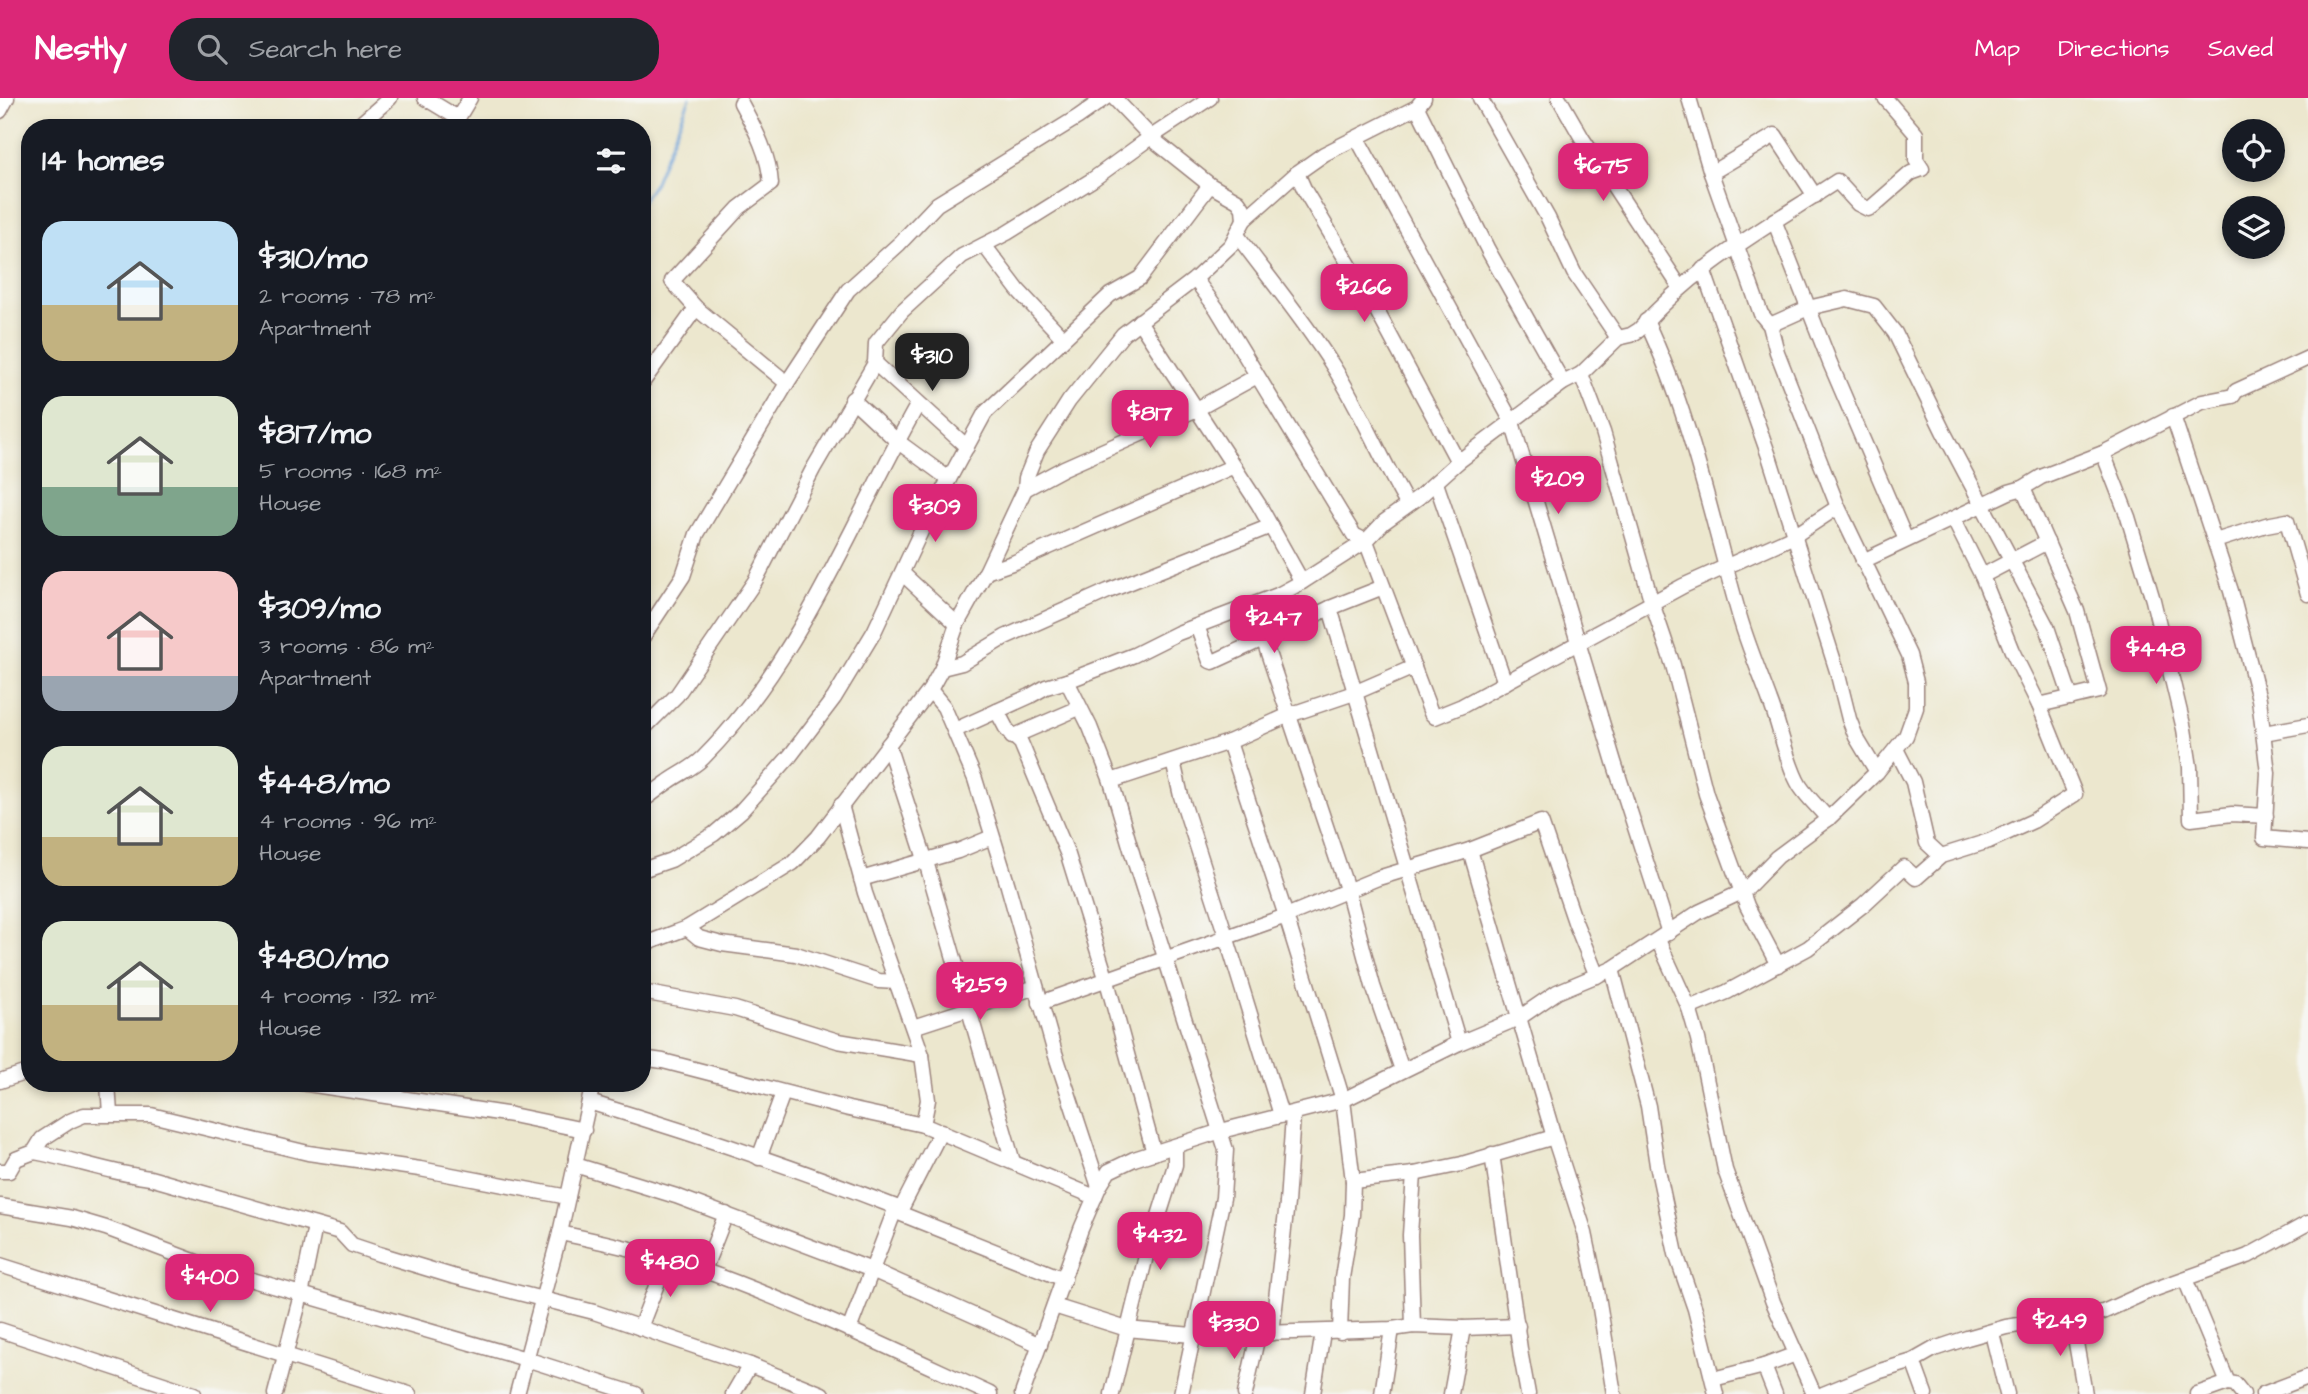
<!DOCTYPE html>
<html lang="en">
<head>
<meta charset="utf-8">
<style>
	:root { --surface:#171b24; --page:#20242c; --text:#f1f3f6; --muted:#9ea1a6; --accent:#db2777 }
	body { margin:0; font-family:"Architects Daughter",sans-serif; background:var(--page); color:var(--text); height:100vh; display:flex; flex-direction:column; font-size:26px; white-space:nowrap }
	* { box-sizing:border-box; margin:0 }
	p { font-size:23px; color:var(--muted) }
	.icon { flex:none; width:38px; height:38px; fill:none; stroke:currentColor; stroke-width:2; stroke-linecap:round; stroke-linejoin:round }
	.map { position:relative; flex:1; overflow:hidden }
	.drawer { position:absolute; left:21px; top:21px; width:630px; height:973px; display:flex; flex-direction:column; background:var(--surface); border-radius:28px; box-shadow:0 4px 10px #0003 }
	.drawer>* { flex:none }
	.controls { position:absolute; left:2222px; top:21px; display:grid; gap:14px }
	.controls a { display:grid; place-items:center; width:63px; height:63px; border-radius:50%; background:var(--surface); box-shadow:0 4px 10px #0003; font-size:35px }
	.price { position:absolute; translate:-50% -60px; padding:0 16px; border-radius:14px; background:var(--accent); color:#fff; font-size:23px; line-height:46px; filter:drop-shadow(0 2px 4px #0008) }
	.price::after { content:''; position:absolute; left:50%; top:42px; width:21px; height:16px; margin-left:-10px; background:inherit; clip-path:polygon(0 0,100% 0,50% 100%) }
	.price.current { background:#222; color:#fff }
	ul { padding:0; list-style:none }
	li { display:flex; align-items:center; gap:21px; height:175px; padding:0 21px }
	li span { display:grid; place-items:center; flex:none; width:196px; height:140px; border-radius:21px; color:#555 }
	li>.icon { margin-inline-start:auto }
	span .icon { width:84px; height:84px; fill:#fffc; stroke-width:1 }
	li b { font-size:30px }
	h2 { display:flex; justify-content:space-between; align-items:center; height:84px; padding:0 21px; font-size:30px }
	header { display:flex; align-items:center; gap:42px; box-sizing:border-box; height:98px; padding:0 35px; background:var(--accent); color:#fff }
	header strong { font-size:33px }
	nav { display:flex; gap:38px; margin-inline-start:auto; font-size:24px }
	.search { width:490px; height:63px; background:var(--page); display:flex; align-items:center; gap:18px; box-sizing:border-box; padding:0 24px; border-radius:28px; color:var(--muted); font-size:26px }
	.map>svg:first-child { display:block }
</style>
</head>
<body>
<header>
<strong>Nestly</strong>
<div class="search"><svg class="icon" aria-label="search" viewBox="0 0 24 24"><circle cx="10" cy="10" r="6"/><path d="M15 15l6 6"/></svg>Search here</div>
<nav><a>Map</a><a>Directions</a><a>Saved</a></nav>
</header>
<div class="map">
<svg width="2308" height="1296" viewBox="0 0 2308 1296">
	<rect width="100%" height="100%" fill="#f6f6f2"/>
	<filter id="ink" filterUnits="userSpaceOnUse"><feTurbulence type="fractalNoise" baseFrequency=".0143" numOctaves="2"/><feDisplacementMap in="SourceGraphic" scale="14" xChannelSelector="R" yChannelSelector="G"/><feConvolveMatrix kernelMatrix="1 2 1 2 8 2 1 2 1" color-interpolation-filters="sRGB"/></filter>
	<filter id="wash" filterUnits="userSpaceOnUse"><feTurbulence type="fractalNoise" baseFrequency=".00686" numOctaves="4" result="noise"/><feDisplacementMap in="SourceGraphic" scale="28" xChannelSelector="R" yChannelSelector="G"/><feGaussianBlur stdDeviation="1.57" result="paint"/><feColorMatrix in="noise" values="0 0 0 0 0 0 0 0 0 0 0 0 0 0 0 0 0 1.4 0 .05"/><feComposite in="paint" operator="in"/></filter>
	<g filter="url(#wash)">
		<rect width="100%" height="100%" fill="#ece7ce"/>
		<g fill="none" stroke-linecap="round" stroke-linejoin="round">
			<polyline stroke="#6ca3da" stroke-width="2.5" points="642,103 654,86 690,0"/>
		</g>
	</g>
	<g filter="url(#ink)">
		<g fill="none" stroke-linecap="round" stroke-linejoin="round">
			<defs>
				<g id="minor">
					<polyline points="425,0 458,20 470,0"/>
					<polyline points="1114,0 1155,43 1210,87 1238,103 1243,110 1244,122"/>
					<polyline points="1480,0 1548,120 1574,175 1618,240"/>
					<polyline points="1559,0 1582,40 1680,189"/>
					<path d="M741,5C755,31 769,56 771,86L739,110L672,183L696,210L787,285"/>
					<polyline points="1417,9 1488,152 1563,285"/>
					<polyline points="0,13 7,0"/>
					<polyline points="346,30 358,28 390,0"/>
					<polyline points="1357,40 1512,324 1614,664 1669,835"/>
					<polyline points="1297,75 1305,93 1377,213 1458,364"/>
					<polyline points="1711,75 1775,37 1815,98"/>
					<polyline points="1774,122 1830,265 1906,442"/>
					<path d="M1237,137C1269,180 1304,222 1333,268C1361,312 1381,361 1407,406"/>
					<polyline points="984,147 1018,192 1063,240"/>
					<polyline points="1703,171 1770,361 1837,573 1849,621 1856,639 1877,674"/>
					<polyline points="1195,181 1217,211 1354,437 1366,443 1431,615 1435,619 1462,608 1683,488 1794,438 1838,409"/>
					<polyline points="1139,223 1259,407 1302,484"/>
					<path d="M1646,223C1690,315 1710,415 1738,513C1746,543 1759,573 1770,603C1780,628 1787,667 1800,688C1808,700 1819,710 1828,721"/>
					<polyline points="1770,227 1808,210 1847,201 1874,208 1895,235 1943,333 2047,529 2071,600"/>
					<polyline points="875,265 967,349"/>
					<polyline points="1581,276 1603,334 1652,505 1673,567 1706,696 1747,808 1778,867"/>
					<polyline points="642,285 696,210"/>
					<polyline points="852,301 897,343 949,381"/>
					<polyline points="2173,318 2231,493 2259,601 2268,675 2264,740 2308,744"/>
					<polyline points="2103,355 2128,419 2153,502 2184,631 2190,669 2191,721 2232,716 2266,718"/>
					<polyline points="1436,385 1505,585"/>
					<polyline points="2023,390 2077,513 2099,593 2039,607"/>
					<polyline points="1025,391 1064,370 1197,311 1257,278"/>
					<polyline points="2215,443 2266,427 2287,423 2308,496"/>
					<polyline points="1863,463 2009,394 2023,390 2041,379 2103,355 2202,304 2233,298 2236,293 2308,260"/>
					<polyline points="986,474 1015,464 1234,368"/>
					<polyline points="902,475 957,526"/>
					<polyline points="1982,478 2047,444"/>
					<polyline points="1330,510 1459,945"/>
					<polyline points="1197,528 1210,563 1213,564 1330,510 1383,489"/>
					<polyline points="642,540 683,478 697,436 787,285 848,192 899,146 937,106 1078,19 1105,0"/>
					<polyline points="1264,543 1348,794 1373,888 1402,972"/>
					<polyline points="942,570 962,565 1005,539 1108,493 1271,428"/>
					<polyline points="1067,583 1090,629 1111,683 1133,758 1226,1052 1223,1100 1181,1296"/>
					<polyline points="930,592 944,609 975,681 1008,788 1055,955 1099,1089"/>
					<polyline points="997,613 1007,632 1021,645 1068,757 1107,883 1154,1055"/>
					<polyline points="642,632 677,597 755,483 813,371 875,265 876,245 902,213 962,158 1007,135 1092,82 1151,39 1210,0"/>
					<path d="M955,632L1030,598L1046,589L1067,583L1134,557L1178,535L1278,497L1302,484L1366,443L1384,424L1419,399L1458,364L1563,285L1581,276L1618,240L1631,237L1639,232C1694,168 1767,129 1837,83L1858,106L1868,111L1872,109L1911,75L1922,71L1916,62V36L1885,0"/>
					<polyline points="2264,635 2308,627"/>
					<polyline points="1012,639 1079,610"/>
					<polyline points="1229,644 1286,818 1343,1002 1353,1083 1352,1117 1342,1180 1340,1234"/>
					<polyline points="888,647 927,767 1013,1064"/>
					<polyline points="1896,651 1913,684 1927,745 1941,758"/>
					<polyline points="1173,663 1181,698 1226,838 1281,1017 1293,1018 1287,1105 1272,1235"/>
					<polyline points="1111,683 1229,644 1289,617 1354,595 1414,569"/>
					<path d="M642,703C651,697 659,690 668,684C679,676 693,670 703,660C802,560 850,426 918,306"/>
					<polyline points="841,707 865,795 922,957 928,1002 923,1027"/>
					<polyline points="1470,752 1554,1039 1585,1135 1597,1192 1614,1296"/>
					<polyline points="642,772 671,762 714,736 741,713 790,658 834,600 874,534 923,429 985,315 1110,197 1140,180 1210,87"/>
					<polyline points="861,781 958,753 992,739"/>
					<polyline points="687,830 699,840 722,846 796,856 879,883 896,884"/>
					<polyline points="1658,842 1689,910 1698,941 1725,1072 1773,1204 1814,1296"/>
					<polyline points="642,847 687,830 793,765 818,739 930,592 942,570 957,526 986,474 1025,391 1026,380 1037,353 1069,303 1123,236 1195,181 1231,147 1244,122 1297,75 1324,56 1417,9 1424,0"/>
					<polyline points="1612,871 1648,1008 1657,1067 1676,1156 1695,1211 1716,1296"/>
					<polyline points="642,894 735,911 838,943 922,957"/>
					<polyline points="1040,905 1286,818 1378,780 1470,752 1541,724 1575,824 1597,878"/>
					<polyline points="1689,910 1727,894 1808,850 1863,807 1904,769 1916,780 1941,758 1989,743 2033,723 2075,696 2039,607 2012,553 1982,478 1954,422"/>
					<polyline points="913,929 1036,889"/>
					<polyline points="642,960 663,963 849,1011 923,1027 1095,1099"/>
					<polyline points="0,983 30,973"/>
					<polyline points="108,985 110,1016"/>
					<polyline points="301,985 512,1017 584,1032"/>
					<path d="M589,1004C692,1035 796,1070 896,1109L899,1115L1064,1181"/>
					<path d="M34,1054C73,1061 110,1075 150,1080L340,1134L352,1147L379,1156L452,1178L594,1214L750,1267L822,1296"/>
					<polyline points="1492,1056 1521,1258 1528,1296"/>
					<polyline points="759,1060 783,995"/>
					<polyline points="575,1067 676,1098 872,1172 1040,1247"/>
					<polyline points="0,1073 9,1073 16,1061 34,1054 42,1041 70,1023 84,1017 151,1017 308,1055 420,1071 568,1099"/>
					<polyline points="1353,1083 1414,1076 1462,1066 1554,1039"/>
					<polyline points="0,1108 72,1120 106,1130 218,1172 526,1261 636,1296"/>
					<polyline points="899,1115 941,1033"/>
					<path d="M560,1135C609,1145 658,1156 705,1173C803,1208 896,1253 990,1296"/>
					<polyline points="0,1167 409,1296"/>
					<polyline points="704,1172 726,1116"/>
					<polyline points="2185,1181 2228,1285"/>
					<polyline points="1054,1208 1127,1231 1192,1237 1392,1231 1413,1228 1463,1230 1518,1228"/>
					<polyline points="2076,1218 2076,1245 2085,1296"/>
					<polyline points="1413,1228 1410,1137 1414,1076"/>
					<polyline points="640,1230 667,1160"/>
					<polyline points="0,1232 194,1296"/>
					<polyline points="849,1232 896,1109"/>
					<polyline points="1992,1235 2007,1296"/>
					<polyline points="1913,1263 1925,1296"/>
					<polyline points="1764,1268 1775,1296"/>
					<polyline points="1713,1281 1764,1268 1796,1256"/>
					<polyline points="275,1296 301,1197 315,1128"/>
					<polyline points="517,1296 560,1135 593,985"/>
					<polyline points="733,1296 750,1267"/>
					<polyline points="1022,1296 1081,1131 1099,1089 1109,1073 1134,1061 1221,1033 1343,1002 1459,945 1519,920 1557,894 1612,871 1699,814 1744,793 1777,759 1828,721 1877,674 1906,638 1916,610 1916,584 1909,557 1838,409 1777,254 1770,227 1761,216 1711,75 1689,0"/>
					<polyline points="1112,1296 1145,1162 1175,1067 1175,1049"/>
					<polyline points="1245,1296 1258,1237"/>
					<polyline points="1313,1296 1323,1234"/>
					<polyline points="1382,1296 1392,1231"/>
					<polyline points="1451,1296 1463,1230"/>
					<polyline points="1823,1296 1877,1274 1913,1263 1934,1251 1967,1240 2006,1229 2103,1214 2147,1194 2248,1158 2308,1125"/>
					<polyline points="2197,1296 2228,1285 2235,1286 2243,1296"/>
					<polyline points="2263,1296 2308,1279"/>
				</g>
			</defs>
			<use href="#minor" stroke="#9b837c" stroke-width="17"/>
			<use href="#minor" stroke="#fff" stroke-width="14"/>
		</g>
	</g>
</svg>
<div class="controls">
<a><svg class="icon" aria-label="locate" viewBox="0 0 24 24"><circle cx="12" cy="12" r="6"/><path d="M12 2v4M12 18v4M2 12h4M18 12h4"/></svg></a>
<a><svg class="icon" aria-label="layers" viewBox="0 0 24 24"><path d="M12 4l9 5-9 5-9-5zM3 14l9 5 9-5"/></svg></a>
</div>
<b class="price" style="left:1603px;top:105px">$675</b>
<b class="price" style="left:1364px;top:226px">$266</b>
<b class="price current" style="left:932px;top:295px">$310</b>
<b class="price" style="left:1150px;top:352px">$817</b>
<b class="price" style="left:1558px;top:418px">$209</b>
<b class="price" style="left:935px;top:446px">$309</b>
<b class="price" style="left:1274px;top:557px">$247</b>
<b class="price" style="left:2156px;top:588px">$448</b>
<b class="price" style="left:980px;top:924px">$259</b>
<b class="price" style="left:1160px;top:1174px">$432</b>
<b class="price" style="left:670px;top:1201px">$480</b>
<b class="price" style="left:210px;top:1216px">$400</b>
<b class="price" style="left:2060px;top:1260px">$249</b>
<b class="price" style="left:1234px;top:1263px">$330</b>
<section class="drawer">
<h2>14 homes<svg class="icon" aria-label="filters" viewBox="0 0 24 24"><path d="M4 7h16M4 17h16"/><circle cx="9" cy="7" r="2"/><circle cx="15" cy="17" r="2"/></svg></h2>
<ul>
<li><span style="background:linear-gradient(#bfe0f5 60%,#c2b280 0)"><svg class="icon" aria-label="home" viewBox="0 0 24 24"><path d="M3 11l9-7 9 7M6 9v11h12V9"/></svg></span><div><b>$310/mo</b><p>2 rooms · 78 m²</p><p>Apartment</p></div></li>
<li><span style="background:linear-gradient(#dfe7d0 65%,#7fa58c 0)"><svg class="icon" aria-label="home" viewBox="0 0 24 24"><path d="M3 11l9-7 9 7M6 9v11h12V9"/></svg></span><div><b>$817/mo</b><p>5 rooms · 168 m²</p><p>House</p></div></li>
<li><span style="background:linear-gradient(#f6c9c9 75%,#9aa5b1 0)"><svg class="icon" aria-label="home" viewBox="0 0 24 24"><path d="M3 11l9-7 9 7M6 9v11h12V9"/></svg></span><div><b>$309/mo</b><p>3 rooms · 86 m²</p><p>Apartment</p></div></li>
<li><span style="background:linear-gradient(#dfe7d0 65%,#c2b280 0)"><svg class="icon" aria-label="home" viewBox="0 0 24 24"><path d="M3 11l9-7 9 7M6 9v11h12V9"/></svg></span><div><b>$448/mo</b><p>4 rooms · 96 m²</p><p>House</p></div></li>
<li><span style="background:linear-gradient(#dfe7d0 60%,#c2b280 0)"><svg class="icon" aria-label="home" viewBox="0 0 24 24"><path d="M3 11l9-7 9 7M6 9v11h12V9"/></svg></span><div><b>$480/mo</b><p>4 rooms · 132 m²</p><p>House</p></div></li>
</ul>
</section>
</div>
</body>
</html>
